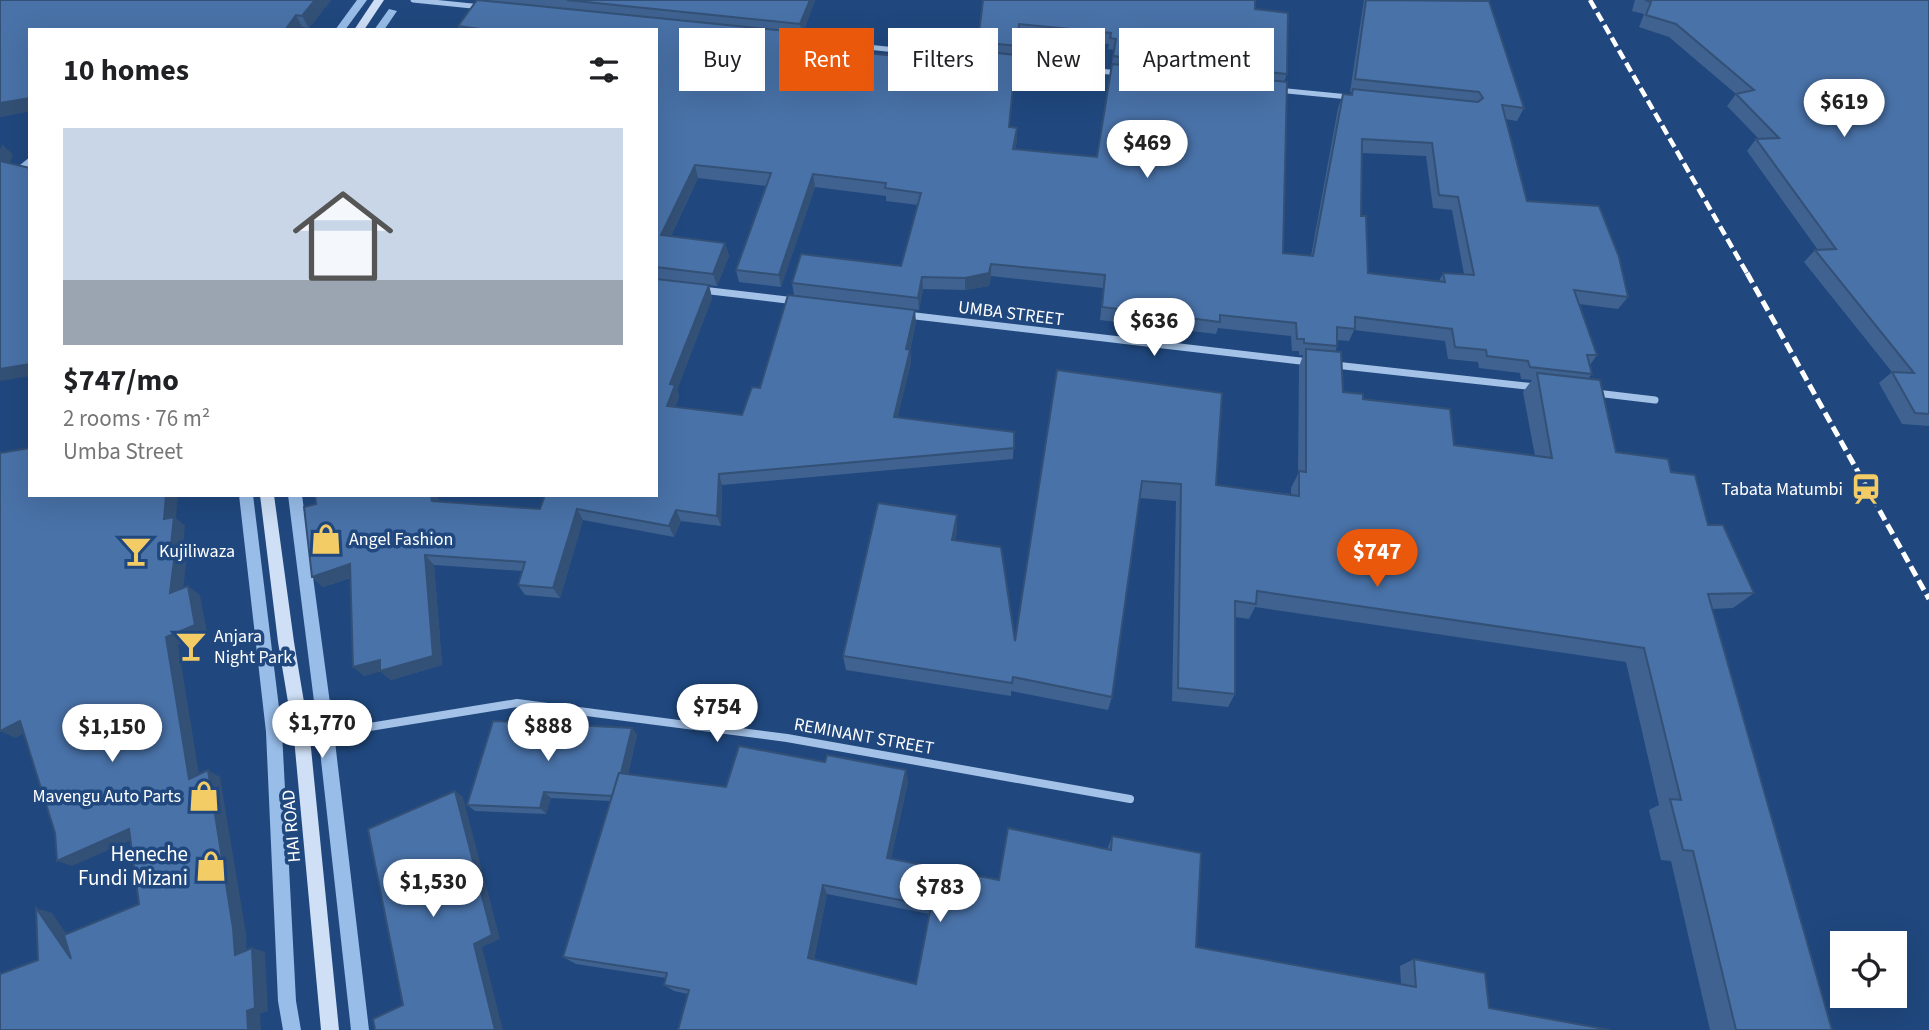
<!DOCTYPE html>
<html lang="en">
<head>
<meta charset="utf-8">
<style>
	:root { --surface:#fff; --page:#f6f6f6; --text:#202124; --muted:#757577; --accent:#ea580c }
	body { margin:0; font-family:"Source Sans 3",sans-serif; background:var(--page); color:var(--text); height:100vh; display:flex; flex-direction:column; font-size:26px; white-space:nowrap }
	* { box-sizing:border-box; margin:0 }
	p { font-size:23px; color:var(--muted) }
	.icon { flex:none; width:38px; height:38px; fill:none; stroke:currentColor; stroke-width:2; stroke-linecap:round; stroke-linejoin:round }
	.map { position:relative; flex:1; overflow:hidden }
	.sheet { position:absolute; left:28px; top:28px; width:630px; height:469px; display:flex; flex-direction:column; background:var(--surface); border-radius:0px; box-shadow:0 7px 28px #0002 }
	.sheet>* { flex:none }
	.banner { position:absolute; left:679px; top:28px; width:665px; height:63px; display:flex; gap:14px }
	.tools { position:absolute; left:1830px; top:931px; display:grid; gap:14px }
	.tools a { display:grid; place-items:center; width:77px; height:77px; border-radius:0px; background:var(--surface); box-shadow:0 7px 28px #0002; font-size:35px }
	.price { position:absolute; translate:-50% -60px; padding:0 16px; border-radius:24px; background:#fff; color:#222; font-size:23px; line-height:46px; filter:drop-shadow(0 2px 4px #0008) }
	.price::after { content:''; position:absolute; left:50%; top:42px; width:21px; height:16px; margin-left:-10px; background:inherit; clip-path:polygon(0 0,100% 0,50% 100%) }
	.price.active { background:var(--accent); color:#fff }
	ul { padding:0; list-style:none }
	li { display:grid; align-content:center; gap:14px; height:371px; padding:0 35px }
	li span { display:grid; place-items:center; height:217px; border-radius:0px; color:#555 }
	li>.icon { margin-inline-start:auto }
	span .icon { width:126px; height:126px; fill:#fffc; stroke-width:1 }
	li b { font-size:30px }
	h2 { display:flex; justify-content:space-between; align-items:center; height:84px; padding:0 35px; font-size:30px }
	.chip { padding:0 24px; border-radius:0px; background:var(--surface); box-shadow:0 7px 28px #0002; font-size:24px; line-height:63px }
	.chip.active { background:var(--accent); color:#fff }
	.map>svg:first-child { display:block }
</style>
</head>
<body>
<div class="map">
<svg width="1929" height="1030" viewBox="0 0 1929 1030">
	<rect width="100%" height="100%" fill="#20487e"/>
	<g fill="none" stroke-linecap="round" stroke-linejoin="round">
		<g fill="#98bde9" fill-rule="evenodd">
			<polygon points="357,0 367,0 345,30 335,30"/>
			<polygon points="389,9 397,11 384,30 374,30"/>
			<polygon points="30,157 30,167 0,191 0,181"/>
			<polygon points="239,495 253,495 282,732 296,1001 301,1030 283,1030 278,1001 266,732"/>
			<polygon points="288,495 302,495 334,733 369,1030 351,1030 318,733"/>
		</g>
		<g stroke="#a4c2e7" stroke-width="5">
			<polyline points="413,0 482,7"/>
			<polyline points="790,39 983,59"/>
			<polyline points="1009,62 1119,73"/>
			<polyline points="1277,90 1349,97"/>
		</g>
		<g stroke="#a4c2e7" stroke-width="7">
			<polyline points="702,290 795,301"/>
			<polyline points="907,315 1309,362"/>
			<polyline points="1335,365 1535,387"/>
			<polyline points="1596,393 1655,400"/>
		</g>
		<polyline stroke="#a4c2e7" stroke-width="8" points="302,738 517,703 787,738 1130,799"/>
		<g fill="#cedff6" fill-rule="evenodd">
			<polygon points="374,0 384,0 364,30 354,30"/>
			<polygon points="260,495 274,495 294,642 310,738 339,1030 321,1030 294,738 278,642"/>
		</g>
		<polyline stroke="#fff" stroke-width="4.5" stroke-dasharray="10 4.5" stroke-linecap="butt" points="1590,0 1748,275"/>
		<polyline stroke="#fff" stroke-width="5" stroke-dasharray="11 5" stroke-linecap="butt" points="1747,273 1929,599"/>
	</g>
	<g fill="#3f6290" fill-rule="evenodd">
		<polygon points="0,0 331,0 309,28 302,27 300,30 30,30 30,111 0,117"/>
		<path d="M489,0H815L802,35H796L798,42L810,43L811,47L886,55L977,62L983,0L1255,9L1287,74L1284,82L1283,253L1311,256L1338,108L1343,94L1351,95L1352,92H1350L1364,0H1450L1524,108L1517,121L1505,119L1527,201L1628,297L1618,309L1579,304L1597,355L1590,365L1592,374L1588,379L1616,452L1671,472L1708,525L1754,593L1733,608L1712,609L1832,1030H1710L1671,861L1661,860L1649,810L1659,805L1626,662L1255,607L1249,619L1235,617V694L1228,707L1172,701L1176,501L1139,498L1112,697L1108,710L1011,691V696L846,670L843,656L957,532L955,540L1015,641L1057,370L1216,485L1291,494V488L1298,474L1299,367L1303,355H1299V351H1292L1291,336L1218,328L1216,334L1100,320L1103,288L991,276L989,286L965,290L923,289L919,310L794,295L792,283L901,266L918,205L886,201V196L815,187L781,287L739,282L736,270L767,186L698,178L671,236L725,243L729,256L717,286L656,279L709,285L712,298L677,390L679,397L675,407L742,415L760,388L916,322L910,350L911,362L897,418L1014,432L1013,459L722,485L721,526L681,521L674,537L583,520L560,598L525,595L518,585L522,571L434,565L442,665L391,680L380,671L364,676L350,578L323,587L312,577L437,495L439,501L540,509L656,495V30H460L458,26ZM1019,36L1109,44L1108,49L1114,50L1097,157L1015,149L1017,141L1009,127ZM1362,153L1426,156L1433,208L1452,210L1464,274L1443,273L1439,281L1368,273L1361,216ZM1354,330L1445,341L1448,359L1478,362L1479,368L1520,373L1521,379L1532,380L1523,392L1535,456L1454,445L1363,399L1343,392L1335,352L1337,346V340L1349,341Z"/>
		<polygon points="1635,0 1929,0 1929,426 1902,424 1879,383 1892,372 1804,262 1815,250 1818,250 1747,151 1756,139 1758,138 1727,106 1736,94 1669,37 1639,27 1644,14 1632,11"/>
		<path d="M632,728L637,735L628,774L726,787L908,782L891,858L999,880L1107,850L1112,836L1196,947L1401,984L1400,966L1414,959L1489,1008L688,994L674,991L664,985L666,978L576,964L563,957L610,801L551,798L546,814L475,811L467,805ZM827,894L929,914L916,984L814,960Z"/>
	</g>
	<g fill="#335076">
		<polygon points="315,0 331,0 309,28 302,16"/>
		<polygon points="810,0 815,0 802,35 800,24"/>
		<polygon points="296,15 302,27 300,30 285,30"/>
		<polygon points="796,32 798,45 792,42"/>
		<polygon points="30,98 30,111 0,117 0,103"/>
		<polygon points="1017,128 1017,141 1012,162 1013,149"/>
		<polygon points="2,144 13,155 7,171 0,164 0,150"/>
		<polygon points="695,165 698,178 665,248 661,235"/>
		<polygon points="813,174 815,187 781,287 779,275"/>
		<polygon points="725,243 729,256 717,286 713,274"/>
		<polygon points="991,264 991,276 989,286 965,290 965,278"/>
		<polygon points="922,277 923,289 919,310 918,298"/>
		<polygon points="709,285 712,298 677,390 679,397 671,417 667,406 670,384"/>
		<polygon points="915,310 916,322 907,362 906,349"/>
		<polygon points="910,350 911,362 895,429 894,417"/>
		<polygon points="30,364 30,376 0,381 0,369"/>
		<polygon points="719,474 722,485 721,526 717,516"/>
		<polygon points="166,495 178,495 176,518 185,526 183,549 187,553 182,602 170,593 171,545 164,519"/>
		<polygon points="431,495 437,495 441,512 432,501"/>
		<polygon points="577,509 583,520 560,598 553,588"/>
		<polygon points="676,510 681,521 674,537 669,526"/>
		<polygon points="957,515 957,532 952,556 952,540"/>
		<polygon points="425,555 434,565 442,665 391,680 380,671"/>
		<polygon points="350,564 360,574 323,587 312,577"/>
		<polygon points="188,586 200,595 207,633 178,645 201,786 189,779 166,637"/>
		<polygon points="380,660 390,669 364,676 353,667"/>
		<polygon points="20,721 35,728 15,738 0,731"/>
		<polygon points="632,728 637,735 622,802 616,796"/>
		<polygon points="208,770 220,777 246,933 247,959 235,955"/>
		<polygon points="906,770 908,782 889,867 887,858"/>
		<polygon points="455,791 463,797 500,939 482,947 503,1030 495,1030 474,944"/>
		<polygon points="544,792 551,798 546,814 540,808"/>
		<polygon points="129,829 143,835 72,866 57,861"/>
		<polygon points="823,885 827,894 813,965 808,958"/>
		<polygon points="36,908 52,913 87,963 71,959"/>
		<polygon points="252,948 265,952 268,1011 260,1014 261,1030 248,1030 247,1011"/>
	</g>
	<g fill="#4972a8" stroke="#335076" stroke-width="2" fill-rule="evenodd">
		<polygon points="0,0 315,0 302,16 296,15 285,30 30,30 30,98 0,103"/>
		<path d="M477,0L796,32L792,42L810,43L809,47L886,55L977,62L978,51L1016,55L1009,127L1017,128L1013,149L1097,157L1112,64L1287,82L1283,253L1313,256L1343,94L1352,95L1353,89L1478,102L1483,98L1479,92L1355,79L1366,0L1489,1L1524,108L1502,105L1527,201L1599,206L1619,257L1628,297L1574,290L1597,355H1587L1592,374L1530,367L1528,361L1487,356L1486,350L1455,347L1452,329L1355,317V329L1337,327V346L1304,343V339H1297L1296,323L1220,315V322L1102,307L1105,275L991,264L989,273L965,278L922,277L918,298L792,283L801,254L901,266L921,193L885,188L886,183L813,174L779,275L736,270L771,173L695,165L661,235L725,243L713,274L656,267V30H487L458,26ZM1362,139L1432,143L1439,195L1458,197L1474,275L1443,273L1445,282L1368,273L1366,216H1361Z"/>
		<polygon points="567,0 810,0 800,24"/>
		<polygon points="983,0 1255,0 1255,9 1288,13 1287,74 1113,56 1116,39 1110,38 1111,33 1019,24 1017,46 978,42"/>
		<polygon points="1645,0 1929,0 1929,414 1915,413 1892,372 1914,373 1815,250 1836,249 1756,139 1779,138 1736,94 1754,90 1676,24 1646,15 1651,2"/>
		<polygon points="0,161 30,168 30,364 0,369"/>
		<polygon points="656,279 709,285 670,384 675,385 667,406 742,415 752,387 760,388 788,295 915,310 906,349 910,350 894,417 1014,432 1014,448 719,474 717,516 676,510 669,526 577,509 553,588 518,585 525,562 425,555 433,656 380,671 380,660 353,667 350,564 312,577 304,507 316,504 315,495 431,495 432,501 540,509 545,495 656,495"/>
		<polygon points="1306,349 1341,352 1343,392 1363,394 1363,399 1450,409 1454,445 1552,458 1537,373 1600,380 1616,452 1668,459 1671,472 1695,475 1708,525 1723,525 1754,593 1708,594 1832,1030 1736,1030 1693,851 1683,850 1670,799 1681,800 1644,648 1257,591 1256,604 1235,601 1235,694 1178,688 1181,484 1142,481 1112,697 1013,677 1012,683 843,656 878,503 957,515 952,540 1001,547 1015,641 1057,370 1222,393 1216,485 1299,496 1299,471 1306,472"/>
		<polygon points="30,448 30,495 166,495 164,519 174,517 171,545 176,544 170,593 188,586 195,625 166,637 189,779 208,770 233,928 235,955 252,948 255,1008 247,1011 248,1030 0,1030 0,974 38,960 36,908 71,959 64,935 139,904 129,829 57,861 55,833 20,721 0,731 0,453"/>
		<polygon points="493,721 632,728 621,773 619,773 612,796 544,792 540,808 467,805"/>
		<path d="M739,746L825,762L827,755L906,770L887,858L999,880L1008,828L1111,850L1112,836L1201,853L1196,947L1416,987L1414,959L1485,973L1489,1008L1610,1030H678L689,990L664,985L667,973L563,957L619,773L726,787ZM823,885L931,906L916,984L808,958Z"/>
		<polygon points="455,791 492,935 474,944 495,1030 375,1030 373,1019 403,1005 368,829"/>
	</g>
	<defs>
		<symbol id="station-bare" viewBox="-9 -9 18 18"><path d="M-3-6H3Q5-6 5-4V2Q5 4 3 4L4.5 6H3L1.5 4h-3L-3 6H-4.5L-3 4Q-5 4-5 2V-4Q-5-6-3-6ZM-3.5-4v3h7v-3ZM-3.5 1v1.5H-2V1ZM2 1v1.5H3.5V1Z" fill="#f4cc65" stroke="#20487e" stroke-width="2.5" paint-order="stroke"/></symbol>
		<symbol id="shop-bare" viewBox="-9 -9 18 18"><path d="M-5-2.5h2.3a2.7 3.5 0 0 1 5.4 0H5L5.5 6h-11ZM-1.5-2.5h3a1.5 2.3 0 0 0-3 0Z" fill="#f4cc65" stroke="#20487e" stroke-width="2.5" paint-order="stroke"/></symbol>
		<symbol id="bar-bare" viewBox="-9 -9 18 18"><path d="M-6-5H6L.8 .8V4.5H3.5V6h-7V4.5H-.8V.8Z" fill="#f4cc65" stroke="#20487e" stroke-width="2.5" paint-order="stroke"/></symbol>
	</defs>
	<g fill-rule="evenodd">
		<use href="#station-bare" x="1844" y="467" width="44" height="44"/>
		<use href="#shop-bare" x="304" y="517" width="44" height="44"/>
		<use href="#bar-bare" x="114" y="529" width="44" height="44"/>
		<use href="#bar-bare" x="169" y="624" width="44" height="44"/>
		<use href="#shop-bare" x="182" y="774" width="44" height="44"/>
		<use href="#shop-bare" x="189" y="844" width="44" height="44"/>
	</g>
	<g text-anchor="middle" stroke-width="7" stroke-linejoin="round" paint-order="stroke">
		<g font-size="18" fill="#fff" stroke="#20487e">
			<text transform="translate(1011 313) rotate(7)" y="6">UMBA STREET</text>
			<text transform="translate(864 736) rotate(10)" y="6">REMINANT STREET</text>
			<text transform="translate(291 826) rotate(-95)" y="6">HAI ROAD</text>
		</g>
		<g font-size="18" fill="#fff" stroke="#20487e" text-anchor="start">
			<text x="1843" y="495" text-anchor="end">Tabata Matumbi</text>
			<text x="349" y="545">Angel Fashion</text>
			<text x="159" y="557">Kujiliwaza</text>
			<text x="214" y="642">Anjara<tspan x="214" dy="21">Night Park</tspan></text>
			<text x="181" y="802" text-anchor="end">Mavengu Auto Parts</text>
		</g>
		<g font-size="21" fill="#fff" stroke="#20487e" text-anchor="end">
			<text x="188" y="861">Heneche<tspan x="188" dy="24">Fundi Mizani</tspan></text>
		</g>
	</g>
</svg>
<div class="tools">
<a><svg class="icon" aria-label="locate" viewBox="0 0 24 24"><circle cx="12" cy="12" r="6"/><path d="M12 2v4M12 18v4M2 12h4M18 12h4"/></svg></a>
</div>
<b class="price" style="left:1844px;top:139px">$619</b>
<b class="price" style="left:1147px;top:180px">$469</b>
<b class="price" style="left:1154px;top:358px">$636</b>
<b class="price active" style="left:1377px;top:589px">$747</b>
<b class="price" style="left:717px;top:744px">$754</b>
<b class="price" style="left:322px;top:760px">$1,770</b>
<b class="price" style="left:548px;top:763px">$888</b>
<b class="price" style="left:112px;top:764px">$1,150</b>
<b class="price" style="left:433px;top:919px">$1,530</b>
<b class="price" style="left:940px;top:924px">$783</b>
<div class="banner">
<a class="chip">Buy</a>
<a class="chip active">Rent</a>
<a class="chip">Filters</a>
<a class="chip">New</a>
<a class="chip">Apartment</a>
</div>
<section class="sheet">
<h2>10 homes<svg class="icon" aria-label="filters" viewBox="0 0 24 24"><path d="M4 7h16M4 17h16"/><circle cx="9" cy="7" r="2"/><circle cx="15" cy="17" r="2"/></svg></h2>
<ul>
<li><span style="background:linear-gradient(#c9d6e8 70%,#9aa5b1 0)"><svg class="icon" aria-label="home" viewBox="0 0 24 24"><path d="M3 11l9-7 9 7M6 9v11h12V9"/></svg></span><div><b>$747/mo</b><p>2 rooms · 76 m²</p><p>Umba Street</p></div></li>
</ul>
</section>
</div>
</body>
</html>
